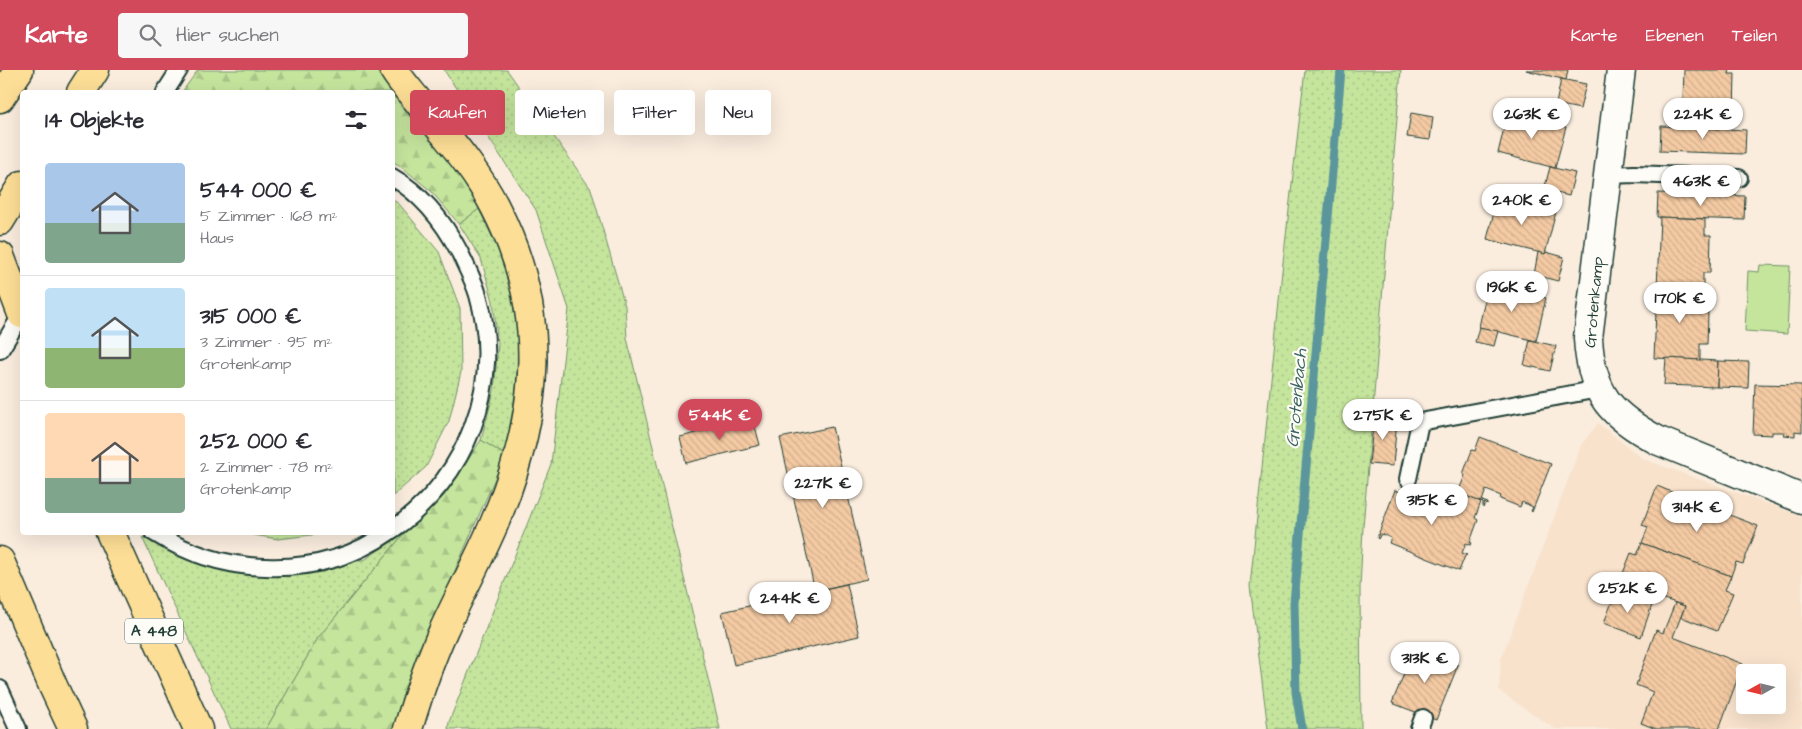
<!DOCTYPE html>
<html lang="de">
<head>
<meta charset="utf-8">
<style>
	:root { --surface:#fff; --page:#f7f7f7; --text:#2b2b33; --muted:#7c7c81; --line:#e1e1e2; --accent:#d1495b }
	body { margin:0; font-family:"Architects Daughter",sans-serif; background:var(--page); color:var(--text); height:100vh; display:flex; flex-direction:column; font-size:19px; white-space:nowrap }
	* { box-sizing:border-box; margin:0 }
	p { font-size:16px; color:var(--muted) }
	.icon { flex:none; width:28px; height:28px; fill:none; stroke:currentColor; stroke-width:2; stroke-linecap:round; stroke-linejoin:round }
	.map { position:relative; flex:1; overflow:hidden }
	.sheet { position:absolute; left:20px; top:20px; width:375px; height:445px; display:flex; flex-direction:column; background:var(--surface); border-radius:5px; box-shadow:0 5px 20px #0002 }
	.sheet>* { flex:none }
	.top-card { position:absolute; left:410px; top:20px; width:475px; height:45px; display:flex; gap:10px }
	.needle { width:32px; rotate:262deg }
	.tools { position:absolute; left:1736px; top:594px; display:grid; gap:10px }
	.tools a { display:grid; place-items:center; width:50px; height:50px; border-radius:5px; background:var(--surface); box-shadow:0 5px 20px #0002; font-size:25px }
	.price { position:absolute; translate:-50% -42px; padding:0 11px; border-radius:18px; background:#fff; color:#222; font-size:16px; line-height:32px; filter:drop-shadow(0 1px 2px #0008) }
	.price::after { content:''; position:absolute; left:50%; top:30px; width:15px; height:11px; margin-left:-8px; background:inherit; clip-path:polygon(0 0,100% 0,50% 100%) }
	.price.current { background:var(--accent); color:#fff }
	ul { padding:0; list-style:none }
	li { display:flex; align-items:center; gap:15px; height:125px; padding:0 25px }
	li+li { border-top:1px solid var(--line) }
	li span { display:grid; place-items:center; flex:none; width:140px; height:100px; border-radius:5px; color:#555 }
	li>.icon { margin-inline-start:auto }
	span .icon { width:60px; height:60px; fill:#fffc; stroke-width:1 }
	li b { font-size:21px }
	h2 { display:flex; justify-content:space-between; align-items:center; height:60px; padding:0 25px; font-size:21px }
	.tag { padding:0 18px; border-radius:5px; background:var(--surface); box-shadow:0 5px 20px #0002; font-size:18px; line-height:45px }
	.tag.current { background:var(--accent); color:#fff }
	header { display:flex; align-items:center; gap:30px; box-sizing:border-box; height:70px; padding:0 25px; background:var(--accent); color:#fff }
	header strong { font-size:24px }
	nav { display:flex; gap:28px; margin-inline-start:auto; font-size:18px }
	.search { width:350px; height:45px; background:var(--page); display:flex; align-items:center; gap:12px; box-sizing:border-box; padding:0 18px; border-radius:5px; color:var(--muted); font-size:19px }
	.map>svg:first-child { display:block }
</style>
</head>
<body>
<header>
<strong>Karte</strong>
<div class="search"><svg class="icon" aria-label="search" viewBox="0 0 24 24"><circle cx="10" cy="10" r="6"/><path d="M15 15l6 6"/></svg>Hier suchen</div>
<nav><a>Karte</a><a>Ebenen</a><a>Teilen</a></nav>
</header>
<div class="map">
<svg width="1802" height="659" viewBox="0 0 1802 659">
	<defs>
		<pattern id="grass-dots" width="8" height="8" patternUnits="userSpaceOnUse" patternTransform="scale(1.25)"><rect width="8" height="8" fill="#c5e59d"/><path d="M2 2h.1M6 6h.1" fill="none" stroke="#a9c588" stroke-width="1.8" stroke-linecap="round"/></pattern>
		<pattern id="forest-firs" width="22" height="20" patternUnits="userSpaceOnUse" patternTransform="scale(1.25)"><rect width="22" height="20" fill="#c5e59d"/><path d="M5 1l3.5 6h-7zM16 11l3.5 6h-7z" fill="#a9c588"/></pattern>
		<pattern id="building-back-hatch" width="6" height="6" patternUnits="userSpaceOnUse" patternTransform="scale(1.25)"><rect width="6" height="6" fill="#f4caa3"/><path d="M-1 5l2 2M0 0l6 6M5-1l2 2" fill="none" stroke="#d1ae8d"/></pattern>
	</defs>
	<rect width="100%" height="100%" fill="#faedde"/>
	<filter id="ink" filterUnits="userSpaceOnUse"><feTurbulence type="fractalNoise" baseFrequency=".02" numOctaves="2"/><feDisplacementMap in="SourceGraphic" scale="10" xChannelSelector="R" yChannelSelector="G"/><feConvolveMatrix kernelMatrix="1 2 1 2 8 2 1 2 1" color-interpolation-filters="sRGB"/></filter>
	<g filter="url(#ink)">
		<path fill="#f8e2cc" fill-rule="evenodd" d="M1598,353L1643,389L1802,446V653L1800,659H1555L1499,621L1501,589L1581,375ZM1745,602H1778V635H1745Z"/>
		<g fill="url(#grass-dots)" stroke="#729168">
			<polygon points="444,0 507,0 591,119 625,236 627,268 720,659 448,659 449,652 551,394 569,239 536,140"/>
			<polygon points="1305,0 1401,0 1363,457 1360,518 1361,659 1268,659 1250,516 1282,201"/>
			<polygon points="393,130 399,134 439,182 460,238 461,302 449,351 426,397 393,426"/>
			<polygon points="479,139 506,196 519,263 518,318 505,385 481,370 494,321 498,273 493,231 481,189 459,154"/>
			<polygon points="406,461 318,568 266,659 231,659 142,467 199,493 242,503 304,504 366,489"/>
			<polygon points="241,463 328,463 278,469"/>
		</g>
		<g fill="url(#forest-firs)" stroke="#729168">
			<polygon points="198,0 376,0 392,22 182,22"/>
			<path d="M392,24C408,46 427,66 445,87C458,103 469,121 479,139L459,154L431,121L399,95L393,92Z"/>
			<polygon points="481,370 505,385 419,584 395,659 266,659 318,568 406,461 444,426"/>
		</g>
		<polygon fill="#c5e59d" stroke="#729168" points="1760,195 1790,196 1787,264 1745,261 1748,201 1759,202"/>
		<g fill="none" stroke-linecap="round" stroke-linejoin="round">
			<polyline stroke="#5a969b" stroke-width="9" points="1302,659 1296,622 1294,533 1341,0"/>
		</g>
		<g fill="url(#building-back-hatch)" stroke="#1f3d34">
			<polygon points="1526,0 1568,0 1566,10"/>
			<polygon points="1684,0 1730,0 1729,4 1735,4 1734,44 1728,44 1727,59 1682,57"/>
			<polygon points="1561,9 1586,14 1580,39 1556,34"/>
			<polygon points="1508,42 1566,57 1555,98 1498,83"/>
			<polygon points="1411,43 1433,47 1430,70 1407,67"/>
			<polygon points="1661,56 1746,60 1745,84 1660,81"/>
			<polygon points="1550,97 1575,103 1569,126 1544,120"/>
			<polygon points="1658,123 1745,126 1744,150 1657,147"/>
			<polygon points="1498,127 1556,142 1545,184 1487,169"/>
			<polygon points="1660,147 1705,149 1705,165 1711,165 1710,203 1703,203 1703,219 1657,218"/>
			<polygon points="1538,182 1545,184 1546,182 1564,187 1558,211 1534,205"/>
			<polygon points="1488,215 1546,228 1536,271 1479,257"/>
			<polygon points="1657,218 1703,219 1702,234 1708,235 1708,244 1707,274 1700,274 1700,290 1654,288"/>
			<polygon points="1479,257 1498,261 1494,276 1475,272"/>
			<polygon points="1530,270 1556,276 1550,301 1524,295"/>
			<polygon points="1666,288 1718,291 1717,317 1664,315"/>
			<polygon points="1718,291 1749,292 1748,318 1717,317"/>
			<polygon points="1755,314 1802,315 1802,362 1795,361 1795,366 1784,365 1785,362 1772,362 1772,365 1753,364"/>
			<polygon points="1374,347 1397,348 1393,396 1369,394"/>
			<polygon points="753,349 760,375 686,393 680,367"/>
			<polygon points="832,357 867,509 815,521 780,368"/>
			<polygon points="1480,367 1551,394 1532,442 1531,441 1533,437 1522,432 1520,437 1500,429 1501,426 1486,420 1482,431 1488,433 1487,435 1485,433 1483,438 1483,433 1458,423 1465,405 1463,404 1472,380 1475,381"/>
			<polygon points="1657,416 1694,431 1690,440 1718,451 1722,442 1758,456 1743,494 1736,492 1731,506 1642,473 1648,457 1642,455"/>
			<polygon points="1442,417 1481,432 1475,448 1478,450 1470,472 1472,473 1471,475 1466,473 1462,483 1467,485 1465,486 1459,501 1389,473 1391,468 1381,464 1378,469 1377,468 1395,420 1428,433 1425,439 1432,442"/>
			<polygon points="1642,473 1731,506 1725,520 1733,523 1717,561 1681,547 1685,536 1655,526 1652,535 1616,521 1631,483 1637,485"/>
			<polygon points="847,514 859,566 734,595 722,542"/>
			<polygon points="1616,521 1652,535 1641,567 1604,553"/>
			<polygon points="1675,533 1685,536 1673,567 1743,594 1719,659 1656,659 1641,653 1653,622 1636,615 1656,560 1663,563"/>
			<polygon points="1415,577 1458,595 1436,650 1392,633"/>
		</g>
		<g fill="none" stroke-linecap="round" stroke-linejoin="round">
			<defs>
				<g id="service">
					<polyline points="165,22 179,0"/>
					<polyline points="1609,105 1634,104 1739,108"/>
					<path d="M392,107C422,124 445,154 460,183C466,196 474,211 478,225C504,314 467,408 392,460"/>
					<polyline points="0,280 22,244"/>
					<polyline points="1408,409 1420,352 1599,319"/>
					<path d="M153,462C224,507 319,511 389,462"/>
					<polyline points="0,619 18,659"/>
					<polyline points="1419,659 1423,648"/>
				</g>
				<path id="minor" d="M1621,0L1588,268C1591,324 1611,346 1659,371L1802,429"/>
				<g id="motorway">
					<path d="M394,0C400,10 409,20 417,30C444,64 475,97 495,137C550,243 540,346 494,454C479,489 460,524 444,559C429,592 418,625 408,659"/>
					<polyline points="81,22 95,0"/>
					<polyline points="0,28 19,0"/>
					<polyline points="0,151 22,115"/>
					<polyline points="0,186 22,244"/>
					<polyline points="110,462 198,659"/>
					<polyline points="0,491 53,616 73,659"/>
				</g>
			</defs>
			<use href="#service" stroke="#1f3d34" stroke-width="20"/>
			<use href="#minor" stroke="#1f3d34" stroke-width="31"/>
			<use href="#motorway" stroke="#1f3d34" stroke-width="31"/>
			<use href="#service" stroke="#fdfcf7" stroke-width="16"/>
			<use href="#minor" stroke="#fdfcf7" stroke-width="28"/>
			<use href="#motorway" stroke="#fdde96" stroke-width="28"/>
		</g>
	</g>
	<g text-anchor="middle" stroke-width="4.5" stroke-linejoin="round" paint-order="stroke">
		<rect fill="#fdfcf7" stroke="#62766e" stroke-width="1" x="125" y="548.5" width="58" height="25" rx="4"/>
		<g font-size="15" font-weight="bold" fill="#1f3d34">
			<text x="154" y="566">A 448</text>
		</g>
		<g font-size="16" fill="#1f3d34" stroke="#fdfcf7">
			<text transform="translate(1593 232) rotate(-85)" y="6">Grotenkamp</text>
		</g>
		<g font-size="18" font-style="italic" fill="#38625f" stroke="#fdfcf7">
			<text transform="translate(1296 328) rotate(-85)" y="6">Grotenbach</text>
		</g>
	</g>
</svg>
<div class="tools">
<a><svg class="needle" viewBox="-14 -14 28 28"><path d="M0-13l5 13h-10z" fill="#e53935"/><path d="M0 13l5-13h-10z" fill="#7c7c81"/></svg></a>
</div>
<b class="price" style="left:1532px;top:70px">263K €</b>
<b class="price" style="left:1703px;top:70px">224K €</b>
<b class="price" style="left:1701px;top:137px">463K €</b>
<b class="price" style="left:1522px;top:156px">240K €</b>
<b class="price" style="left:1512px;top:243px">196K €</b>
<b class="price" style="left:1680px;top:254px">170K €</b>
<b class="price current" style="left:720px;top:371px">544K €</b>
<b class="price" style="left:1383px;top:371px">275K €</b>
<b class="price" style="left:823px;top:439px">227K €</b>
<b class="price" style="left:1432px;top:456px">315K €</b>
<b class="price" style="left:1697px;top:463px">314K €</b>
<b class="price" style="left:1628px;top:544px">252K €</b>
<b class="price" style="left:790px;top:554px">244K €</b>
<b class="price" style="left:1425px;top:614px">313K €</b>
<div class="top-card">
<a class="tag current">Kaufen</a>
<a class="tag">Mieten</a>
<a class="tag">Filter</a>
<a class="tag">Neu</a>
</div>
<section class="sheet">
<h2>14 Objekte<svg class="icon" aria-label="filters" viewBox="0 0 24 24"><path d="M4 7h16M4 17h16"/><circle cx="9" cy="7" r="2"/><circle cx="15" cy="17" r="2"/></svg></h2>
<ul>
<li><span style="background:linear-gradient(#a9c7e8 60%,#7fa58c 0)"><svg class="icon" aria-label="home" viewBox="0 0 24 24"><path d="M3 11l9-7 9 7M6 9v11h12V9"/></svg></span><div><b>544 000 €</b><p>5 Zimmer · 168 m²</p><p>Haus</p></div></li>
<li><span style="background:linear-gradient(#bfe0f5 60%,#8fb573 0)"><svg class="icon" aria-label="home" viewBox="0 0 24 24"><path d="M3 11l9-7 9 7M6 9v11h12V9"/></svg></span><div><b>315 000 €</b><p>3 Zimmer · 95 m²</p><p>Grotenkamp</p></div></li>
<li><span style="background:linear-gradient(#ffd9b3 65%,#7fa58c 0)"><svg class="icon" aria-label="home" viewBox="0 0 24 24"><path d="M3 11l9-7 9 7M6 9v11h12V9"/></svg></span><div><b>252 000 €</b><p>2 Zimmer · 78 m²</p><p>Grotenkamp</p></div></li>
</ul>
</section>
</div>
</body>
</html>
